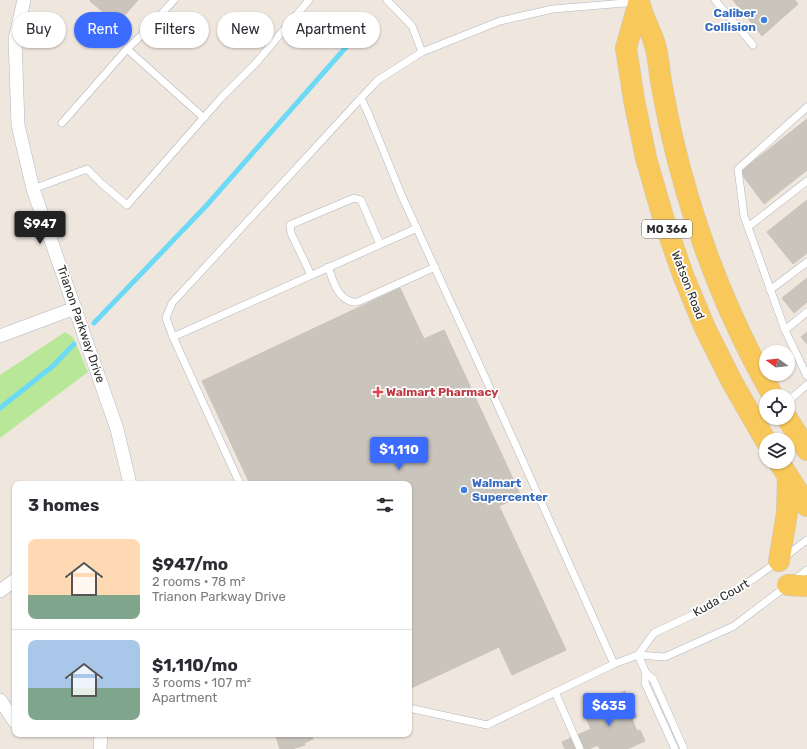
<!DOCTYPE html>
<html lang="en">
<head>
<meta charset="utf-8">
<style>
	:root { --surface:#fff; --page:#f7f7f7; --text:#2b2b33; --muted:#7c7c81; --line:#e1e1e2; --accent:#3b6cff }
	body { margin:0; font-family:Rubik,sans-serif; background:var(--page); color:var(--text); height:100vh; display:flex; flex-direction:column; font-size:15px; white-space:nowrap }
	* { box-sizing:border-box; margin:0 }
	p { font-size:13px; color:var(--muted) }
	.icon { flex:none; width:22px; height:22px; fill:none; stroke:currentColor; stroke-width:2; stroke-linecap:round; stroke-linejoin:round }
	.map { position:relative; flex:1; overflow:hidden }
	.details { position:absolute; left:12px; top:481px; width:400px; height:256px; display:flex; flex-direction:column; background:var(--surface); border-radius:8px; box-shadow:0 1px 3px #0004 }
	.details>* { flex:none }
	.guide { position:absolute; left:12px; top:12px; width:400px; height:36px; display:flex; gap:8px }
	.needle { width:26px; rotate:285deg }
	.buttons { position:absolute; left:759px; top:345px; display:grid; gap:8px }
	.buttons a { display:grid; place-items:center; width:36px; height:36px; border-radius:50%; background:var(--surface); box-shadow:0 1px 3px #0004; font-size:20px }
	.price { position:absolute; translate:-50% -34px; padding:0 9px; border-radius:4px; background:var(--accent); color:#fff; font-size:13px; line-height:26px; filter:drop-shadow(0 1px 2px #0008) }
	.price::after { content:''; position:absolute; left:50%; top:24px; width:12px; height:9px; margin-left:-6px; background:inherit; clip-path:polygon(0 0,100% 0,50% 100%) }
	.price.on { background:#222; color:#fff }
	ul { padding:0; list-style:none }
	li { display:flex; align-items:center; gap:12px; height:100px; padding:0 16px }
	li+li { border-top:1px solid var(--line) }
	li span { display:grid; place-items:center; flex:none; width:112px; height:80px; border-radius:8px; color:#555 }
	li>.icon { margin-inline-start:auto }
	span .icon { width:48px; height:48px; fill:#fffc; stroke-width:1 }
	li b { font-size:17px }
	h2 { display:flex; justify-content:space-between; align-items:center; height:48px; padding:0 16px; font-size:17px }
	.chip { padding:0 14px; border-radius:18px; background:var(--surface); box-shadow:0 1px 3px #0004; font-size:14px; line-height:36px }
	.chip.on { background:var(--accent); color:#fff }
	.map>svg:first-child { display:block }
</style>
</head>
<body>
<div class="map">
<svg width="807" height="749" viewBox="0 0 807 749">
	<rect width="100%" height="100%" fill="#efe6de"/>
	<polygon fill="#b9e798" points="65,332 73,337 88,372 0,438 0,375"/>
	<g fill="none" stroke-linecap="round" stroke-linejoin="round">
		<g stroke="#6ddaf5" stroke-width="5">
			<polyline points="94,323 206,206 370,20"/>
			<polyline points="0,408 53,366 74,344"/>
		</g>
	</g>
	<g fill="#c9c5bd" stroke="#cac2b7">
		<polygon points="91,0 138,0 117,24 90,1"/>
		<polygon points="733,0 795,0 798,4 762,36"/>
		<polygon points="807,119 807,170 764,204 740,172"/>
		<polygon points="807,200 807,253 793,264 767,232"/>
		<polygon points="807,278 807,302 794,313 782,298"/>
		<polygon points="400,288 424,339 444,330 521,496 499,506 566,650 512,675 499,647 409,689 409,484 250,484 202,381"/>
		<polygon points="807,332 807,344 801,337"/>
		<polygon points="625,691 637,717 632,719 637,731 640,730 645,741 627,749 600,749 598,745 589,749 565,749 562,742 591,729 584,713 598,707 599,709 609,704 607,700"/>
		<polygon points="275,734 311,734 313,739 304,743 305,745 292,749 279,749 280,749"/>
	</g>
	<g fill="none" stroke-linecap="round" stroke-linejoin="round">
		<defs>
			<g id="service">
				<polyline points="387,0 412,26 422,52"/>
				<polyline points="715,0 753,45"/>
				<polyline points="127,49 204,118"/>
				<polyline points="361,98 369,115 401,194 495,399 614,664"/>
				<polyline points="807,107 738,169 744,216 785,330 807,376"/>
				<polyline points="62,123 127,49 145,32 174,0"/>
				<polyline points="33,189 87,169 102,184 127,205 221,98 255,64 309,0"/>
				<polyline points="748,227 807,181"/>
				<path d="M328,267C333,280 337,299 353,302C356,303 359,301 362,300L435,267"/>
				<polyline points="311,275 291,233 290,225 354,198 361,200 380,244"/>
				<polyline points="770,290 807,262"/>
				<polyline points="785,330 807,312"/>
				<polyline points="173,337 417,228"/>
				<polyline points="788,401 807,385"/>
				<polyline points="240,484 173,337 166,318 172,303 361,98 378,80 422,52 500,21 553,9 637,2"/>
				<polyline points="638,655 654,633 703,610 733,593 779,561 807,540"/>
				<polyline points="638,655 646,673 645,683 675,749"/>
				<polyline points="646,673 653,679 684,749"/>
				<polyline points="555,692 580,749"/>
				<polyline points="409,708 487,725 614,664 638,655 665,657 734,626 788,585 807,570"/>
			</g>
			<g id="minor">
				<polyline points="24,0 15,39 18,125 33,189 117,429 130,484"/>
				<polyline points="0,336 75,308"/>
				<polyline points="0,591 15,580"/>
				<polyline points="0,700 15,722"/>
				<polyline points="100,749 101,734"/>
			</g>
			<g id="primary">
				<path d="M639,0C641,16 651,30 655,45C658,55 659,65 660,75C663,94 667,113 671,132C692,224 726,314 773,396"/>
				<polyline points="639,2 626,48 634,100 646,158 663,217 683,275 705,328 732,382 766,441"/>
				<polyline points="787,418 807,450"/>
				<polyline points="779,462 807,506"/>
				<polyline points="779,561 787,513 788,476"/>
				<polyline points="788,585 807,586"/>
			</g>
		</defs>
		<use href="#service" stroke="#b2b6c1" stroke-width="8"/>
		<use href="#minor" stroke="#b2b6c1" stroke-width="14"/>
		<use href="#primary" stroke="#c8c8c8" stroke-width="22"/>
		<use href="#service" stroke="#fff" stroke-width="7"/>
		<use href="#minor" stroke="#fff" stroke-width="13"/>
		<use href="#primary" stroke="#f8c95a" stroke-width="21"/>
	</g>
	<g fill="#3f7fe0" stroke="#fff" stroke-width="1.5">
		<circle cx="764" cy="20" r="4"/>
		<circle cx="464" cy="490" r="4"/>
	</g>
	<path fill="#e0444e" stroke="#fff" stroke-width="1.5" d="M376 386h4v4h4v4h-4v4h-4v-4h-4v-4h4z"/>
	<g text-anchor="middle" stroke-width="3.5" stroke-linejoin="round" paint-order="stroke">
		<rect fill="#fff" stroke="#6b6b6b" stroke-width="1" x="642" y="220" width="50" height="18" rx="3"/>
		<g font-size="11" font-weight="bold" fill="#2c2c2c">
			<text x="667" y="233">MO 366</text>
		</g>
		<g font-size="12" font-weight="bold" fill="#366cbe" stroke="#fff" text-anchor="end">
			<text x="756" y="17">Caliber<tspan x="756" dy="14">Collision</tspan></text>
			<text x="472" y="487" text-anchor="start">Walmart<tspan x="472" dy="14">Supercenter</tspan></text>
		</g>
		<g font-size="12" fill="#2c2c2c" stroke="#fff">
			<text transform="translate(688 285) rotate(69)" y="4">Watson Road</text>
			<text transform="translate(81 324) rotate(71)" y="4">Trianon Parkway Drive</text>
			<text transform="translate(721 598) rotate(-30)" y="4">Kuda Court</text>
		</g>
		<g font-size="12" font-weight="bold" fill="#be3a42" stroke="#fff" text-anchor="start">
			<text x="386" y="396">Walmart Pharmacy</text>
		</g>
	</g>
</svg>
<div class="buttons">
<a><svg class="needle" viewBox="-14 -14 28 28"><path d="M0-13l5 13h-10z" fill="#e53935"/><path d="M0 13l5-13h-10z" fill="#7c7c81"/></svg></a>
<a><svg class="icon" aria-label="locate" viewBox="0 0 24 24"><circle cx="12" cy="12" r="6"/><path d="M12 2v4M12 18v4M2 12h4M18 12h4"/></svg></a>
<a><svg class="icon" aria-label="layers" viewBox="0 0 24 24"><path d="M12 4l9 5-9 5-9-5zM3 14l9 5 9-5"/></svg></a>
</div>
<b class="price on" style="left:40px;top:245px">$947</b>
<b class="price" style="left:399px;top:471px">$1,110</b>
<b class="price" style="left:609px;top:727px">$635</b>
<div class="guide">
<a class="chip">Buy</a>
<a class="chip on">Rent</a>
<a class="chip">Filters</a>
<a class="chip">New</a>
<a class="chip">Apartment</a>
</div>
<section class="details">
<h2>3 homes<svg class="icon" aria-label="filters" viewBox="0 0 24 24"><path d="M4 7h16M4 17h16"/><circle cx="9" cy="7" r="2"/><circle cx="15" cy="17" r="2"/></svg></h2>
<ul>
<li><span style="background:linear-gradient(#ffd9b3 70%,#7fa58c 0)"><svg class="icon" aria-label="home" viewBox="0 0 24 24"><path d="M3 11l9-7 9 7M6 9v11h12V9"/></svg></span><div><b>$947/mo</b><p>2 rooms · 78 m²</p><p>Trianon Parkway Drive</p></div></li>
<li><span style="background:linear-gradient(#a9c7e8 60%,#7fa58c 0)"><svg class="icon" aria-label="home" viewBox="0 0 24 24"><path d="M3 11l9-7 9 7M6 9v11h12V9"/></svg></span><div><b>$1,110/mo</b><p>3 rooms · 107 m²</p><p>Apartment</p></div></li>
</ul>
</section>
</div>
</body>
</html>
